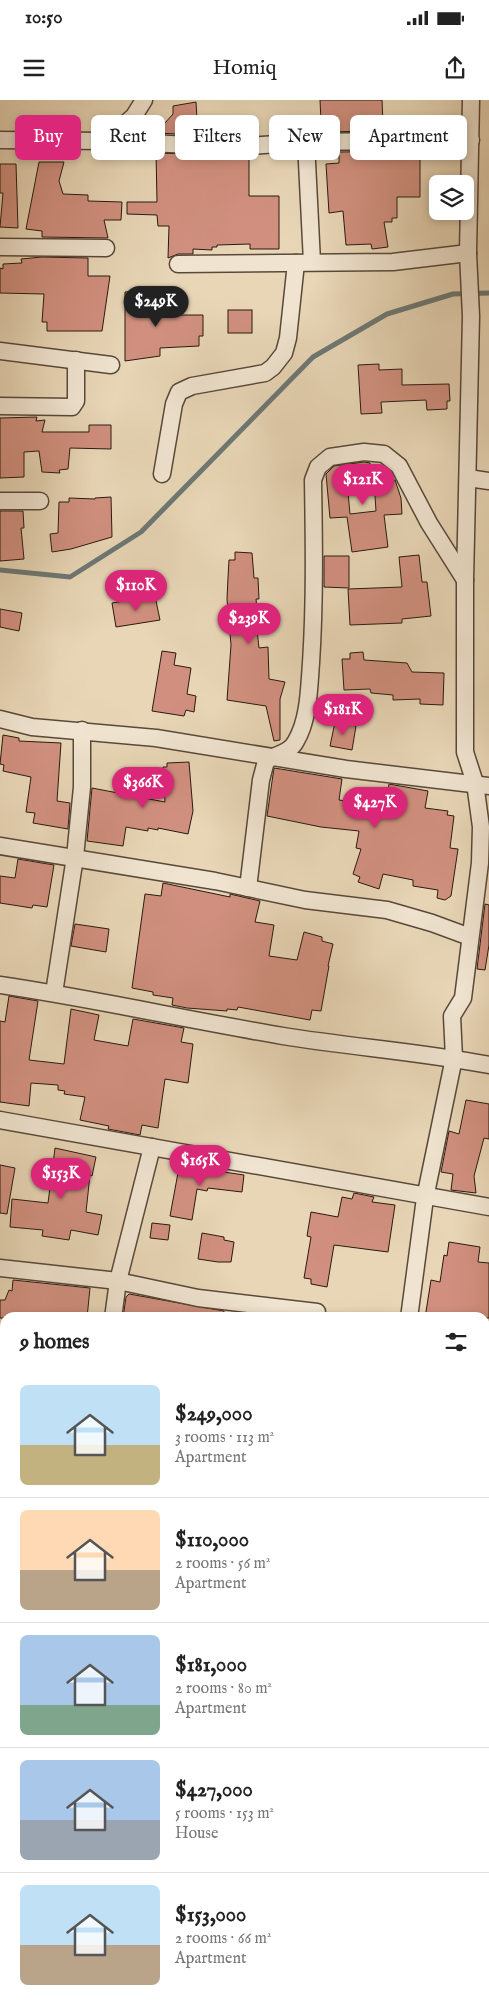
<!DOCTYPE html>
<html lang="en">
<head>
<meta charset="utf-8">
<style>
	:root { --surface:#fff; --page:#f2f2f2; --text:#222; --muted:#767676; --line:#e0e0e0; --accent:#db2777 }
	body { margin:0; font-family:"IM FELL English",serif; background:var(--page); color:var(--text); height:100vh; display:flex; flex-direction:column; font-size:19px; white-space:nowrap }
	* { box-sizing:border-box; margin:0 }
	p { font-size:16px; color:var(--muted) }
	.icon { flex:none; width:28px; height:28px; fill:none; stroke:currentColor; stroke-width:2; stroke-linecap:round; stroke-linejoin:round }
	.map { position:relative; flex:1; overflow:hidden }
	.details { position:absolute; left:0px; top:1212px; width:490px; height:696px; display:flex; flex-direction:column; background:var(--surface); border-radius:15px 15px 0 0; box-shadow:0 2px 8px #0003 }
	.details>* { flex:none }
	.banner { position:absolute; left:15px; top:15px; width:460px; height:45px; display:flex; gap:10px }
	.fabs { position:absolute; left:429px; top:75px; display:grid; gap:10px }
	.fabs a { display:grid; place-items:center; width:45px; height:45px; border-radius:8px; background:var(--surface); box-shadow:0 2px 8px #0003; font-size:25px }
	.price { position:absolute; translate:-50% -42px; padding:0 11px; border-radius:18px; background:var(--accent); color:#fff; font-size:16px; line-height:32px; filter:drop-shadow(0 1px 2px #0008) }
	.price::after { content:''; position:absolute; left:50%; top:30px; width:15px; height:11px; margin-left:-8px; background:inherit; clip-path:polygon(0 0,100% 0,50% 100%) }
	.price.current { background:#222; color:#fff }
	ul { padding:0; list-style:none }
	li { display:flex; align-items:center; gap:15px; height:125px; padding:0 20px }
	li+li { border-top:1px solid var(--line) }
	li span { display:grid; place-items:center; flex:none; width:140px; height:100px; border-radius:8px; color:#555 }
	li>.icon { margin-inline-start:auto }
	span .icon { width:60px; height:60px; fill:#fffc; stroke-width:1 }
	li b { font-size:21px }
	h2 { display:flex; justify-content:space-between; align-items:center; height:60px; padding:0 20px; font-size:21px }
	.chip { padding:0 18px; border-radius:8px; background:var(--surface); box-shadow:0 2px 8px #0003; font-size:18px; line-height:45px }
	.chip.current { background:var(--accent); color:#fff }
	.status { display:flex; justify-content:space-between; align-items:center; height:35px; padding:0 25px; background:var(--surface); direction:ltr }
	.status svg { height:14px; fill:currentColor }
	header { display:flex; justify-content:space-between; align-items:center; height:65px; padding:0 20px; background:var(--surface); font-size:22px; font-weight:600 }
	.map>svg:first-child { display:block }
</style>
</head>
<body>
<div class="status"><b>10:50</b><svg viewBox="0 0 49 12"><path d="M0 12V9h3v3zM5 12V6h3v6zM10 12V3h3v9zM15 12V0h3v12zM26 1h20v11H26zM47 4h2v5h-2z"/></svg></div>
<header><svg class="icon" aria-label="menu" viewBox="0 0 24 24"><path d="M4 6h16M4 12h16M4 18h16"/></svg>Homiq<svg class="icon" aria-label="share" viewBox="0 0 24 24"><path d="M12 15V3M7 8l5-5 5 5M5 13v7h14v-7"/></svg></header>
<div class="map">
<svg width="489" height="1908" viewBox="0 0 489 1908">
	<rect width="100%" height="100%" fill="#e8d6b6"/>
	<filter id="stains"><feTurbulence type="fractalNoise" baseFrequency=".004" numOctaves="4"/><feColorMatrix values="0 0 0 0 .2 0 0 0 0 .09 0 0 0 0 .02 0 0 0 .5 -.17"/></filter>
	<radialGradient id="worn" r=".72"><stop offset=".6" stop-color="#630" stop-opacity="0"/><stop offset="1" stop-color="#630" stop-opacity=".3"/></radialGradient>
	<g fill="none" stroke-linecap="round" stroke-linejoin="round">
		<polyline stroke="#6d7875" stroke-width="5" points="0,470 70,477 141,432 313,257 387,214 453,194 489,193"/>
	</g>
	<g fill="#d1907f" stroke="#291a11">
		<polygon points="320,0 382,0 383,24 378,24 378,31 325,32 324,21 321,21"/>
		<polygon points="196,2 198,35 156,33 173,14 173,6"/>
		<polygon points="420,51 420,97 397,97 397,118 392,118 392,122 384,122 388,147 372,149 371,144 346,145 343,111 329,113 326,64 339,63 339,52"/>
		<polygon points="156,53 249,56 249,96 279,96 279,149 250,149 250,144 217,145 217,147 212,147 212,150 193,149 193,154 178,154 168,158 169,126 158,126 157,115 127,114 127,102 157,102"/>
		<polygon points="39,62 64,62 59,81 63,94 88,95 88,101 122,102 121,120 104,120 108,138 42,137 42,131 26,129"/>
		<polygon points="0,64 16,64 18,128 0,127 3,93 0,93"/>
		<polygon points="42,157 88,158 88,176 110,176 102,231 47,231 47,222 42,222 44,194 0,193 0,168 3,169 3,164 22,163 21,159"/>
		<polygon points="153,190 155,192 157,215 203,215 203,236 199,236 199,246 160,248 160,256 125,261 125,192"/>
		<rect x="228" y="210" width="24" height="23"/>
		<polygon points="379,264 379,270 402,269 402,285 449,284 450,301 447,301 447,309 427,310 426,300 381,302 382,313 361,314 358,265"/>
		<polygon points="37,317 36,321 45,320 42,332 89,332 89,325 111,325 111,349 70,348 68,369 59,370 60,373 42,372 39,351 24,352 24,377 0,378 0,318"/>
		<polygon points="364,362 370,363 373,378 347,381 350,414 376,411 374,381 395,380 401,398 402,414 384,415 388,447 352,452 347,417 330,418 326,374 334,366"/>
		<polygon points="111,397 112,437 71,449 52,452 50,434 58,433 59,402 69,402 69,398 95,399 95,398"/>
		<polygon points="0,411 23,411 24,428 21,428 24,459 0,461"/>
		<polygon points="235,452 252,453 254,478 258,478 259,499 256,499 258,520 256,521 259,548 268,547 269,579 285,582 280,599 280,640 274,641 266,606 227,600 231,545 227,499 228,478 229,460 235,460"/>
		<polygon points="419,455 422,482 427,482 431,516 402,519 402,523 350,525 348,489 402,487 399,457"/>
		<polygon points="324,456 349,456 349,488 324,487"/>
		<polygon points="155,496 160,520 116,527 112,503"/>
		<polygon points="0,509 22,513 19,531 0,527"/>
		<polygon points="162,551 176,553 174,565 191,568 187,594 196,596 194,612 186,610 184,616 152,611"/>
		<polygon points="363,552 364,560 407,563 412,572 444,573 443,605 420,604 420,599 393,600 393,595 371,593 370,589 344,590 342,559 350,559 350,553"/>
		<polygon points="335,622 356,626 352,650 330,646"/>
		<polygon points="3,635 19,638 19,641 61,643 57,701 70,703 68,729 33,723 35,713 26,712 31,677 3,671 4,665 0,664"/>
		<polygon points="189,662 193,711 188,734 158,728 158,730 148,728 148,731 126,727 123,746 87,741 92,688 165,702 163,667 167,667 167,663"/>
		<polygon points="274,668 342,679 339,700 360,703 359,707 385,710 389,684 428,691 425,708 448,711 447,715 454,716 450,748 458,749 451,796 445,800 437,798 438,790 413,786 413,780 383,774 379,789 358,782 360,777 353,774 361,749 356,748 359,731 321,727 267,716"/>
		<polygon points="18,759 54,765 47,807 33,805 32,808 0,803 0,776 15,778"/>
		<polygon points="163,783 230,797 230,794 260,801 255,822 274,825 269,856 297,860 304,832 322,837 322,841 333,844 328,866 329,866 321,911 312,910 310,920 238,907 237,910 227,909 227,911 187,908 172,905 173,898 153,895 153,892 132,888 145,794 161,796"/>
		<polygon points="485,804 489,805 489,845 485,870 477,869"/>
		<polygon points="75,824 109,829 106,852 71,846"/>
		<polygon points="9,896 38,901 29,960 64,964 71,909 99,915 94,940 128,946 133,919 184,928 181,942 193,944 188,983 165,979 158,1028 142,1025 140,1035 108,1029 109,1026 80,1020 85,997 64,994 65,991 58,990 58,985 31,983 29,1006 0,1002 0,921 5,922"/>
		<polygon points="466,1000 489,1004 489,1039 484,1038 474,1076 476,1093 451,1090 453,1074 441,1072 449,1031 459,1034"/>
		<polygon points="55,1048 96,1057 92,1076 90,1075 86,1112 102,1115 98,1135 71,1130 69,1140 42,1136 43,1130 10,1127 12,1099 48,1103"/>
		<polygon points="180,1062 211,1068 210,1070 244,1075 242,1092 208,1088 207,1091 197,1089 192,1120 170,1116"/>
		<polygon points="0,1065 15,1068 7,1114 0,1113"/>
		<polygon points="354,1093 374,1097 372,1102 395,1105 388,1152 334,1145 327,1187 311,1184 311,1179 304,1178 311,1137 307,1136 311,1112 338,1117 342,1097 352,1099"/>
		<polygon points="152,1123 170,1125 168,1140 150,1138"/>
		<polygon points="202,1133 224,1137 224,1140 234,1142 231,1162 218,1162 198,1159"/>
		<polygon points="449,1142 480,1147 478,1162 489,1163 489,1218 425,1218 431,1180 440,1182 444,1155 447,1156"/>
		<polygon points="13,1180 90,1188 87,1218 0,1218 0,1200 5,1200 9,1190 12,1191"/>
		<polygon points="129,1194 224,1211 223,1218 123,1218 126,1197"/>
	</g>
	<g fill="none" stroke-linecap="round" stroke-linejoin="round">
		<defs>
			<g id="street">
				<polyline points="0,40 106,41 234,47 306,42 471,40"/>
				<polyline points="106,41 134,16 144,0"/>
				<polyline points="306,42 312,162"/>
				<polyline points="0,147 106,148"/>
				<polyline points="178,164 393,162 468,153"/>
				<polyline points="0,251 111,265"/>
				<polyline points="0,306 72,307 76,301 76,260"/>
				<polyline points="162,374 174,304 179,292 192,286 265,273 273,267 284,253 288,238 296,163"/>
				<polyline points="468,378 489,381"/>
				<polyline points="0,401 40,401"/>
				<polyline points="0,619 32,627 156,638 346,669 489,686"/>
				<polyline points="0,746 215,781 305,800 387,810 432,823 470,837"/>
				<path d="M248,788L261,680L266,661C276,654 290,653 296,641C309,619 309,588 311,563C315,502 314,441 313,380L318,367L330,357L364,352L384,354L399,366L429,423L465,480"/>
				<path d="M0,885C95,899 188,920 283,936C351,947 421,952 489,965"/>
				<polyline points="54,893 75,757 82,687 82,630"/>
				<polyline points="0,1020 489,1107"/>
				<polyline points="0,1168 118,1181 198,1198 317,1212"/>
				<polyline points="113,1218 118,1181 152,1047"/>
				<polyline points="409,1218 425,1098 454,958 452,916 463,898 480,763 481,727 475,683 465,652 465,480 471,216 468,153 471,0"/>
				<polyline points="485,1247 489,1246"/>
				<polyline points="0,1288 5,1284"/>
				<polyline points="0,1388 5,1388"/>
				<polyline points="485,1433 489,1434"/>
				<polyline points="0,1504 5,1505"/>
				<polyline points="485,1576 489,1576"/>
				<polyline points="0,1678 5,1680"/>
				<polyline points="485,1726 489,1726"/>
				<polyline points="0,1773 5,1774"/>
				<polyline points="485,1774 489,1777"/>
				<polyline points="0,1905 14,1906"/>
				<polyline points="156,1908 157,1904"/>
				<polyline points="401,1908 402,1904"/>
			</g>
		</defs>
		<use href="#street" stroke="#59493a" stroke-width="19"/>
		<use href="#street" stroke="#f0e4d0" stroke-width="16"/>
	</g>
	<rect width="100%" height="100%" filter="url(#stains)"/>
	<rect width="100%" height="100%" fill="url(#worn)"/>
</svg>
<div class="fabs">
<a><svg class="icon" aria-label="layers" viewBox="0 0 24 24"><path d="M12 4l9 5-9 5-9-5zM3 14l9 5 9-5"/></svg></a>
</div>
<b class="price current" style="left:156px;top:228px">$249K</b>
<b class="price" style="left:363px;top:406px">$121K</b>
<b class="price" style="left:136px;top:512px">$110K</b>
<b class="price" style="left:249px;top:545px">$239K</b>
<b class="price" style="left:343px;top:636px">$181K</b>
<b class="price" style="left:143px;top:709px">$366K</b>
<b class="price" style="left:375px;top:729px">$427K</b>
<b class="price" style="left:200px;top:1087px">$165K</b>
<b class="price" style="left:61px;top:1100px">$153K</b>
<div class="banner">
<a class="chip current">Buy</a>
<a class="chip">Rent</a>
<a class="chip">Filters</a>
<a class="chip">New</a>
<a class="chip">Apartment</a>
</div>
<section class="details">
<h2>9 homes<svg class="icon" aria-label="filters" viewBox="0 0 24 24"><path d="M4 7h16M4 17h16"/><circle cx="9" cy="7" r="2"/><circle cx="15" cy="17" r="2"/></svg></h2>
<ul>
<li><span style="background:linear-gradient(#bfe0f5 60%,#c2b280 0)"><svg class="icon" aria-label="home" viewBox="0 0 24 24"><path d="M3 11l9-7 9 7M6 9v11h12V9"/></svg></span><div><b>$249,000</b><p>3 rooms · 113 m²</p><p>Apartment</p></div></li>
<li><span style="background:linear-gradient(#ffd9b3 60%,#b9a48a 0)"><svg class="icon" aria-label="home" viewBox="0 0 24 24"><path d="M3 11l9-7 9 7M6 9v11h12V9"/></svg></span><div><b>$110,000</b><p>2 rooms · 56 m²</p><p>Apartment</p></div></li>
<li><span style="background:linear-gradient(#a9c7e8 70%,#7fa58c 0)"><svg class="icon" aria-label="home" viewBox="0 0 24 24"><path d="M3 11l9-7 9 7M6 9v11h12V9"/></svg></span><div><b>$181,000</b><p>2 rooms · 80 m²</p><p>Apartment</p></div></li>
<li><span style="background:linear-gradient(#a9c7e8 60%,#9aa5b1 0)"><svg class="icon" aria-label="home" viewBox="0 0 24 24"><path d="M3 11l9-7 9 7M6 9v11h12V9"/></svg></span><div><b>$427,000</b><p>5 rooms · 153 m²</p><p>House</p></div></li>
<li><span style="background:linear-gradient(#bfe0f5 60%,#b9a48a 0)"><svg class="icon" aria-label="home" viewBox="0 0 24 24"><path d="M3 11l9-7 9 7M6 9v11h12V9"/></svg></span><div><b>$153,000</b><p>2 rooms · 66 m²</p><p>Apartment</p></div></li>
</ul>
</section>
</div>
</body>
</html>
